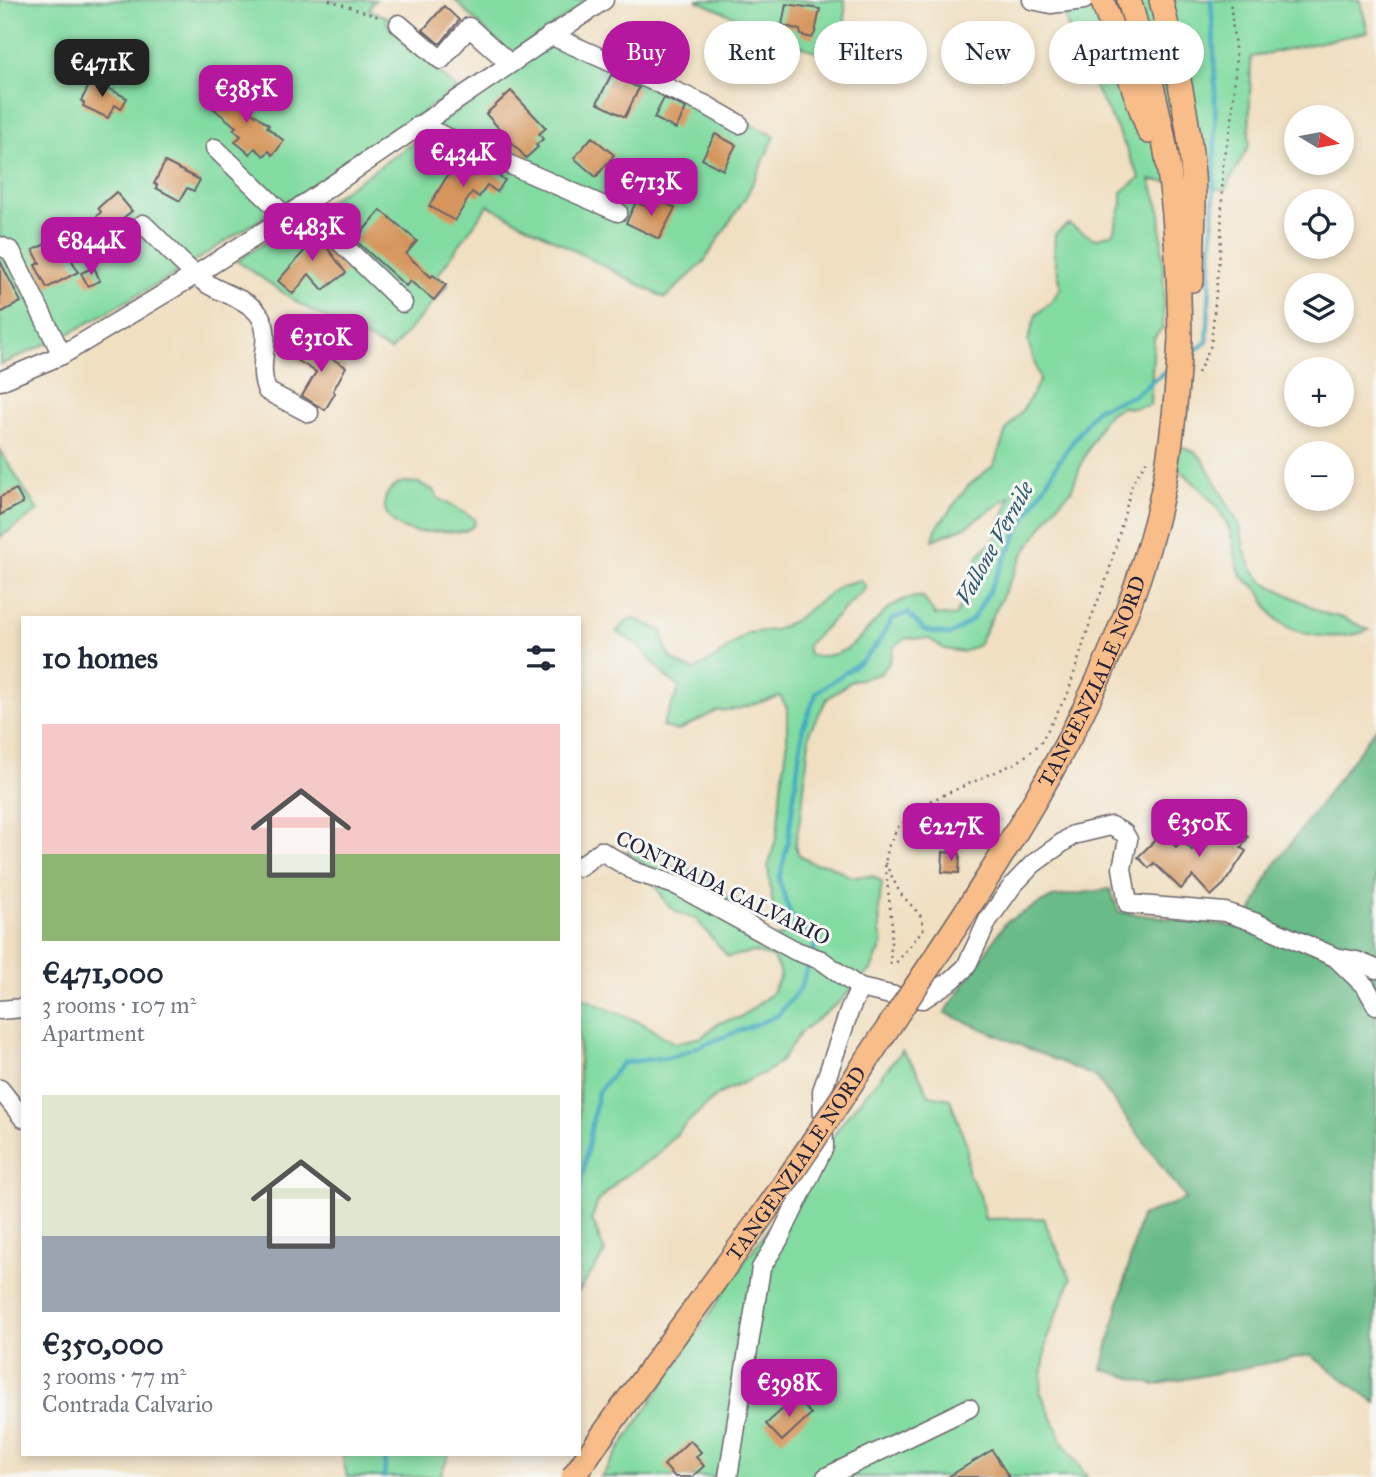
<!DOCTYPE html>
<html lang="en">
<head>
<meta charset="utf-8">
<style>
	:root { --surface:#fff; --page:#f6f6f7; --text:#1f2937; --muted:#747a83; --accent:#b5179e }
	body { margin:0; font-family:"IM FELL Great Primer",serif; background:var(--page); color:var(--text); height:100vh; display:flex; flex-direction:column; font-size:26px; white-space:nowrap }
	* { box-sizing:border-box; margin:0 }
	p { font-size:23px; color:var(--muted) }
	.icon { flex:none; width:38px; height:38px; fill:none; stroke:currentColor; stroke-width:2; stroke-linecap:round; stroke-linejoin:round }
	.map { position:relative; flex:1; overflow:hidden }
	.sheet { position:absolute; left:21px; top:616px; width:560px; height:840px; display:flex; flex-direction:column; background:var(--surface); border-radius:0px; box-shadow:0 4px 10px #0003 }
	.sheet>* { flex:none }
	.banner { position:absolute; left:602px; top:21px; width:665px; height:63px; display:flex; gap:14px }
	.needle { width:46px; rotate:100deg }
	.tools { position:absolute; left:1284px; top:105px; display:grid; gap:14px }
	.tools a { display:grid; place-items:center; width:70px; height:70px; border-radius:50%; background:var(--surface); box-shadow:0 4px 10px #0003; font-size:35px }
	.price { position:absolute; translate:-50% -60px; padding:0 16px; border-radius:14px; background:var(--accent); color:#fff; font-size:23px; line-height:46px; filter:drop-shadow(0 2px 4px #0008) }
	.price::after { content:''; position:absolute; left:50%; top:42px; width:21px; height:16px; margin-left:-10px; background:inherit; clip-path:polygon(0 0,100% 0,50% 100%) }
	.price.on { background:#222; color:#fff }
	ul { padding:0; list-style:none }
	li { display:grid; align-content:center; gap:14px; height:371px; padding:0 21px }
	li span { display:grid; place-items:center; height:217px; border-radius:0px; color:#555 }
	li>.icon { margin-inline-start:auto }
	span .icon { width:126px; height:126px; fill:#fffc; stroke-width:1 }
	li b { font-size:30px }
	h2 { display:flex; justify-content:space-between; align-items:center; height:84px; padding:0 21px; font-size:30px }
	.chip { padding:0 24px; border-radius:32px; background:var(--surface); box-shadow:0 4px 10px #0003; font-size:24px; line-height:63px }
	.chip.on { background:var(--accent); color:#fff }
	.map>svg:first-child { display:block }
</style>
</head>
<body>
<div class="map">
<svg width="1376" height="1477" viewBox="0 0 1376 1477">
	<rect width="100%" height="100%" fill="#f6f6f2"/>
	<filter id="ink" filterUnits="userSpaceOnUse"><feTurbulence type="fractalNoise" baseFrequency=".0143" numOctaves="2"/><feDisplacementMap in="SourceGraphic" scale="14" xChannelSelector="R" yChannelSelector="G"/><feConvolveMatrix kernelMatrix="1 2 1 2 8 2 1 2 1" color-interpolation-filters="sRGB"/></filter>
	<filter id="wash" filterUnits="userSpaceOnUse"><feTurbulence type="fractalNoise" baseFrequency=".00686" numOctaves="4" result="noise"/><feDisplacementMap in="SourceGraphic" scale="28" xChannelSelector="R" yChannelSelector="G"/><feGaussianBlur stdDeviation="1.57" result="paint"/><feColorMatrix in="noise" values="0 0 0 0 0 0 0 0 0 0 0 0 0 0 0 0 0 1.4 0 .05"/><feComposite in="paint" operator="in"/></filter>
	<g filter="url(#wash)">
		<rect width="100%" height="100%" fill="#f0dfc1"/>
		<g fill="#82dba1" stroke="#527e6e" stroke-width="2">
			<polygon points="0,0 376,0 372,3 369,10 389,18 387,24 457,89 342,167 176,273 72,332 0,365"/>
			<polygon points="455,0 590,0 510,55"/>
			<polygon points="696,0 845,0 845,65"/>
			<path d="M1061,0H1360L1368,32L1251,57L1249,145L1225,190L1150,180L1160,210L1164,287L1163,327L1154,338L1150,405L1135,408L1122,407L1111,412L1102,422L1083,460L1071,491L1057,505L1024,553L978,645L963,652L945,649L929,639L906,638L894,647L889,663L880,674L851,681L827,699L810,730L802,808L795,846L799,855L814,864H827L851,877L872,876L882,881L879,907L880,932L883,943L871,970L838,1003L801,1032L782,1060L768,1071L717,1095L686,1124L656,1156L619,1180L597,1203L592,1219L605,1253L579,1291V989L582,997C600,1007 618,1013 637,1021C650,1026 662,1037 675,1043L702,1037L718,1023L741,1017L771,994L781,975L773,957L753,952L728,957L696,919L678,913L666,903L645,866L626,851L641,852L669,866L690,869L712,880L725,895L743,904L752,917L762,942L784,935L773,907L768,868L777,835L781,787L787,748V708L780,696L738,709L717,711L677,731L662,726L680,687L667,678L638,645L616,632L629,619L638,620L662,631C666,655 671,663 694,670L718,656L747,633L775,630L795,620L841,585L861,580L866,588L807,645L809,655C861,664 867,613 906,599C911,597 918,597 923,597L935,615L955,616L974,583L978,555L995,539L1011,496L965,527L933,540L936,529L968,486L994,465L1006,431L1026,405L1040,380L1028,341L1036,315L1052,301L1061,287L1054,254L1055,234L1068,224L1095,239L1113,233L1122,204V192L1140,178C1132,162 1125,145 1117,129C1095,86 1070,48 1061,0Z"/>
			<polygon points="566,34 775,136 747,195 703,263 665,298 488,205 437,276 448,285 391,351 301,305 237,261 366,176"/>
			<path d="M1180,446L1197,453L1203,460L1240,526L1245,553L1252,568L1262,581L1323,613L1343,618L1369,630C1341,641 1294,639 1273,615C1267,608 1265,598 1259,591C1254,584 1244,581 1240,573C1234,557 1235,541 1228,526C1217,501 1194,483 1175,465Z"/>
			<polygon points="0,450 38,511 0,537"/>
			<path d="M403,482L419,483L433,490L438,498L475,519L474,525C465,534 455,532 443,531C429,531 414,535 400,527C379,515 379,490 403,482Z"/>
			<polygon points="902,1051 915,1067 929,1095 950,1099 967,1146 968,1173 980,1195 985,1219 1043,1218 1071,1279 1047,1339 1040,1391 1063,1443 1087,1477 601,1477 745,1261 847,1116"/>
			<polygon points="342,1454 449,1454 440,1477 347,1477"/>
		</g>
		<polygon fill="#69bb87" stroke="#466e61" stroke-width="2" points="1376,728 1376,1403 1310,1355 1154,1385 1102,1369 1141,1216 1186,1199 1096,1077 945,1013 1006,922 1052,897 1110,889 1119,912 1244,928 1271,870"/>
		<g fill="none" stroke-linecap="round" stroke-linejoin="round">
			<g stroke="#41a9c1" stroke-width="4.5">
				<path d="M1187,356L1207,342C1213,228 1220,113 1211,0"/>
				<polyline points="813,952 816,941 790,914 779,880 788,842 803,727 817,692 863,660 879,642 892,619 908,613 924,630 950,635 972,620 987,595 1021,526 1059,461 1096,409 1133,396 1171,367"/>
				<polyline points="579,1194 598,1092 622,1063 675,1056 777,1016 800,989 810,960"/>
				<polyline points="384,1477 386,1454"/>
			</g>
		</g>
		<g id="blocks">
			<g fill="#d6955b">
				<polygon points="786,4 820,9 815,33 812,38 801,35 800,30 782,25"/>
				<polygon points="444,6 459,20 441,43 438,43 423,30"/>
				<polygon points="611,75 639,88 625,117 597,103"/>
				<polygon points="92,80 127,98 121,109 115,105 108,118 83,106 84,103 81,101"/>
				<polygon points="221,88 269,125 267,127 284,141 273,155 269,151 264,156 255,148 250,154 235,142 241,136 233,129 236,127 208,104"/>
				<polygon points="511,91 546,128 539,134 543,139 536,145 538,147 526,158 486,114"/>
				<polygon points="664,98 686,108 676,129 654,118"/>
				<polygon points="715,134 736,145 723,170 702,159"/>
				<polygon points="592,137 614,155 596,177 574,158"/>
				<polygon points="165,162 200,180 194,191 187,188 180,201 156,188 157,185 154,184"/>
				<polygon points="475,162 505,180 497,192 487,185 479,197 472,192 455,221 429,206 454,165 467,174"/>
				<polygon points="116,192 132,211 123,218 126,221 112,227 103,234 92,221 101,212 98,208"/>
				<polygon points="657,199 675,208 659,239 626,223 636,202 652,209"/>
				<polygon points="381,210 417,241 406,254 431,277 433,275 446,285 434,300 410,281 406,286 355,240"/>
				<polygon points="305,224 320,238 346,273 323,290 309,274 293,294 278,281 306,249 294,233"/>
				<polygon points="60,237 78,272 47,288 35,265 40,263 33,250"/>
				<polygon points="0,261 21,302 0,313"/>
				<polygon points="94,267 100,281 88,286 81,273"/>
				<polygon points="309,339 330,351 327,356 346,367 333,391 335,393 325,410 302,396 316,372 297,360"/>
				<polygon points="16,489 23,503 0,515 0,497"/>
				<polygon points="1225,820 1248,837 1241,848 1246,851 1224,884 1211,896 1193,876 1181,889 1154,863 1149,868 1138,857 1162,833 1176,847 1182,841 1192,850 1197,845 1203,851"/>
				<polygon points="943,852 960,854 959,873 942,872"/>
				<polygon points="796,1397 811,1414 782,1441 766,1424"/>
				<polygon points="690,1440 701,1452 696,1457 704,1466 692,1477 675,1477 664,1465"/>
				<polygon points="992,1450 1009,1477 948,1477"/>
			</g>
		</g>
	</g>
	<g filter="url(#ink)">
		<use href="#blocks" fill-opacity="0" stroke="#6a646a" stroke-width="2"/>
		<g fill="none" stroke-linecap="round" stroke-linejoin="round">
			<defs>
				<g id="minor">
					<polyline points="1032,0 1051,4 1084,0"/>
					<polyline points="399,24 441,60 469,27 509,63"/>
					<polyline points="550,35 706,105 739,124"/>
					<polyline points="419,125 618,212"/>
					<polyline points="215,148 286,217"/>
					<polyline points="302,205 403,303"/>
					<path d="M117,239L143,224C163,242 184,268 206,283C224,295 255,300 263,322C271,344 256,364 267,391L309,413"/>
					<polyline points="0,246 11,251 62,355"/>
					<polyline points="0,381 62,355 197,274 272,226 604,0"/>
					<polyline points="579,867 601,851 636,872 678,886 796,951 821,960 860,988 895,996 923,999 952,980 966,967 988,920 1013,885 1033,864 1073,835 1111,826 1124,833 1128,840 1122,868 1128,904 1225,912 1254,922 1335,957 1366,987 1376,1005"/>
					<polyline points="1335,957 1357,961 1376,969"/>
					<polyline points="0,1010 23,1008"/>
					<polyline points="0,1089 23,1118"/>
					<polyline points="728,1477 761,1268 778,1241 824,1147 822,1091 850,1009 860,988"/>
					<polyline points="826,1477 969,1408"/>
				</g>
				<g id="major">
					<polyline points="1102,0 1149,132"/>
					<path d="M1129,0C1143,48 1156,96 1165,146C1176,209 1179,274 1180,338"/>
					<path d="M1161,0C1176,65 1193,132 1194,198C1194,226 1192,253 1192,280"/>
				</g>
			</defs>
			<use href="#minor" stroke="#6a646a" stroke-width="21"/>
			<use href="#major" stroke="#6a646a" stroke-width="26"/>
			<g stroke="#6a646a" stroke-width="2.5" stroke-dasharray="2 5" stroke-linecap="butt">
				<polyline points="329,0 382,18"/>
				<polyline points="1198,373 1211,345 1221,239 1223,159 1232,121 1236,58 1230,0"/>
				<polyline points="925,804 954,807 1001,818"/>
				<polyline points="885,863 900,893 920,915 924,928 896,963 890,963 892,925 885,863 889,845 898,827 930,801 1018,762 1040,744 1068,693 1092,616 1108,575 1133,482 1147,460"/>
			</g>
			<use href="#minor" stroke="#fff" stroke-width="18"/>
			<use href="#major" stroke="#f8bd89" stroke-width="23"/>
			<defs>
				<g id="major-bridge">
					<path id="s1" d="M573,1477C634,1389 700,1303 762,1216C808,1151 850,1085 894,1019C999,863 1108,705 1156,520C1171,461 1177,399 1180,338"/>
				</g>
			</defs>
			<use href="#major-bridge" stroke="#6a646a" stroke-width="26" stroke-linecap="butt"/>
			<use href="#major-bridge" stroke="#f8bd89" stroke-width="23"/>
		</g>
	</g>
	<g text-anchor="middle" stroke-width="6" stroke-linejoin="round" paint-order="stroke">
		<g font-size="21" fill="#22223b" stroke="#f6f6f2">
			<text dy="7" stroke="none"><textPath href="#s1" startOffset="952">TANGENZIALE NORD</textPath></text>
			<text transform="translate(723 888) rotate(26)" y="7">CONTRADA CALVARIO</text>
			<text dy="7" stroke="none"><textPath href="#s1" startOffset="385">TANGENZIALE NORD</textPath></text>
		</g>
		<g font-size="23" font-style="italic" fill="#2e5871" stroke="#f6f6f2">
			<text transform="translate(994 543) rotate(-61)" y="8">Vallone Vernile</text>
		</g>
	</g>
</svg>
<div class="tools">
<a><svg class="needle" viewBox="-14 -14 28 28"><path d="M0-13l5 13h-10z" fill="#e53935"/><path d="M0 13l5-13h-10z" fill="#747a83"/></svg></a>
<a><svg class="icon" aria-label="locate" viewBox="0 0 24 24"><circle cx="12" cy="12" r="6"/><path d="M12 2v4M12 18v4M2 12h4M18 12h4"/></svg></a>
<a><svg class="icon" aria-label="layers" viewBox="0 0 24 24"><path d="M12 4l9 5-9 5-9-5zM3 14l9 5 9-5"/></svg></a>
<a>+</a>
<a>−</a>
</div>
<b class="price on" style="left:102px;top:99px">€471K</b>
<b class="price" style="left:246px;top:125px">€385K</b>
<b class="price" style="left:463px;top:189px">€434K</b>
<b class="price" style="left:651px;top:218px">€713K</b>
<b class="price" style="left:312px;top:263px">€483K</b>
<b class="price" style="left:91px;top:277px">€844K</b>
<b class="price" style="left:321px;top:374px">€310K</b>
<b class="price" style="left:1199px;top:859px">€350K</b>
<b class="price" style="left:951px;top:863px">€227K</b>
<b class="price" style="left:789px;top:1419px">€398K</b>
<div class="banner">
<a class="chip on">Buy</a>
<a class="chip">Rent</a>
<a class="chip">Filters</a>
<a class="chip">New</a>
<a class="chip">Apartment</a>
</div>
<section class="sheet">
<h2>10 homes<svg class="icon" aria-label="filters" viewBox="0 0 24 24"><path d="M4 7h16M4 17h16"/><circle cx="9" cy="7" r="2"/><circle cx="15" cy="17" r="2"/></svg></h2>
<ul>
<li><span style="background:linear-gradient(#f6c9c9 60%,#8fb573 0)"><svg class="icon" aria-label="home" viewBox="0 0 24 24"><path d="M3 11l9-7 9 7M6 9v11h12V9"/></svg></span><div><b>€471,000</b><p>3 rooms · 107 m²</p><p>Apartment</p></div></li>
<li><span style="background:linear-gradient(#dfe7d0 65%,#9aa5b1 0)"><svg class="icon" aria-label="home" viewBox="0 0 24 24"><path d="M3 11l9-7 9 7M6 9v11h12V9"/></svg></span><div><b>€350,000</b><p>3 rooms · 77 m²</p><p>Contrada Calvario</p></div></li>
</ul>
</section>
</div>
</body>
</html>
